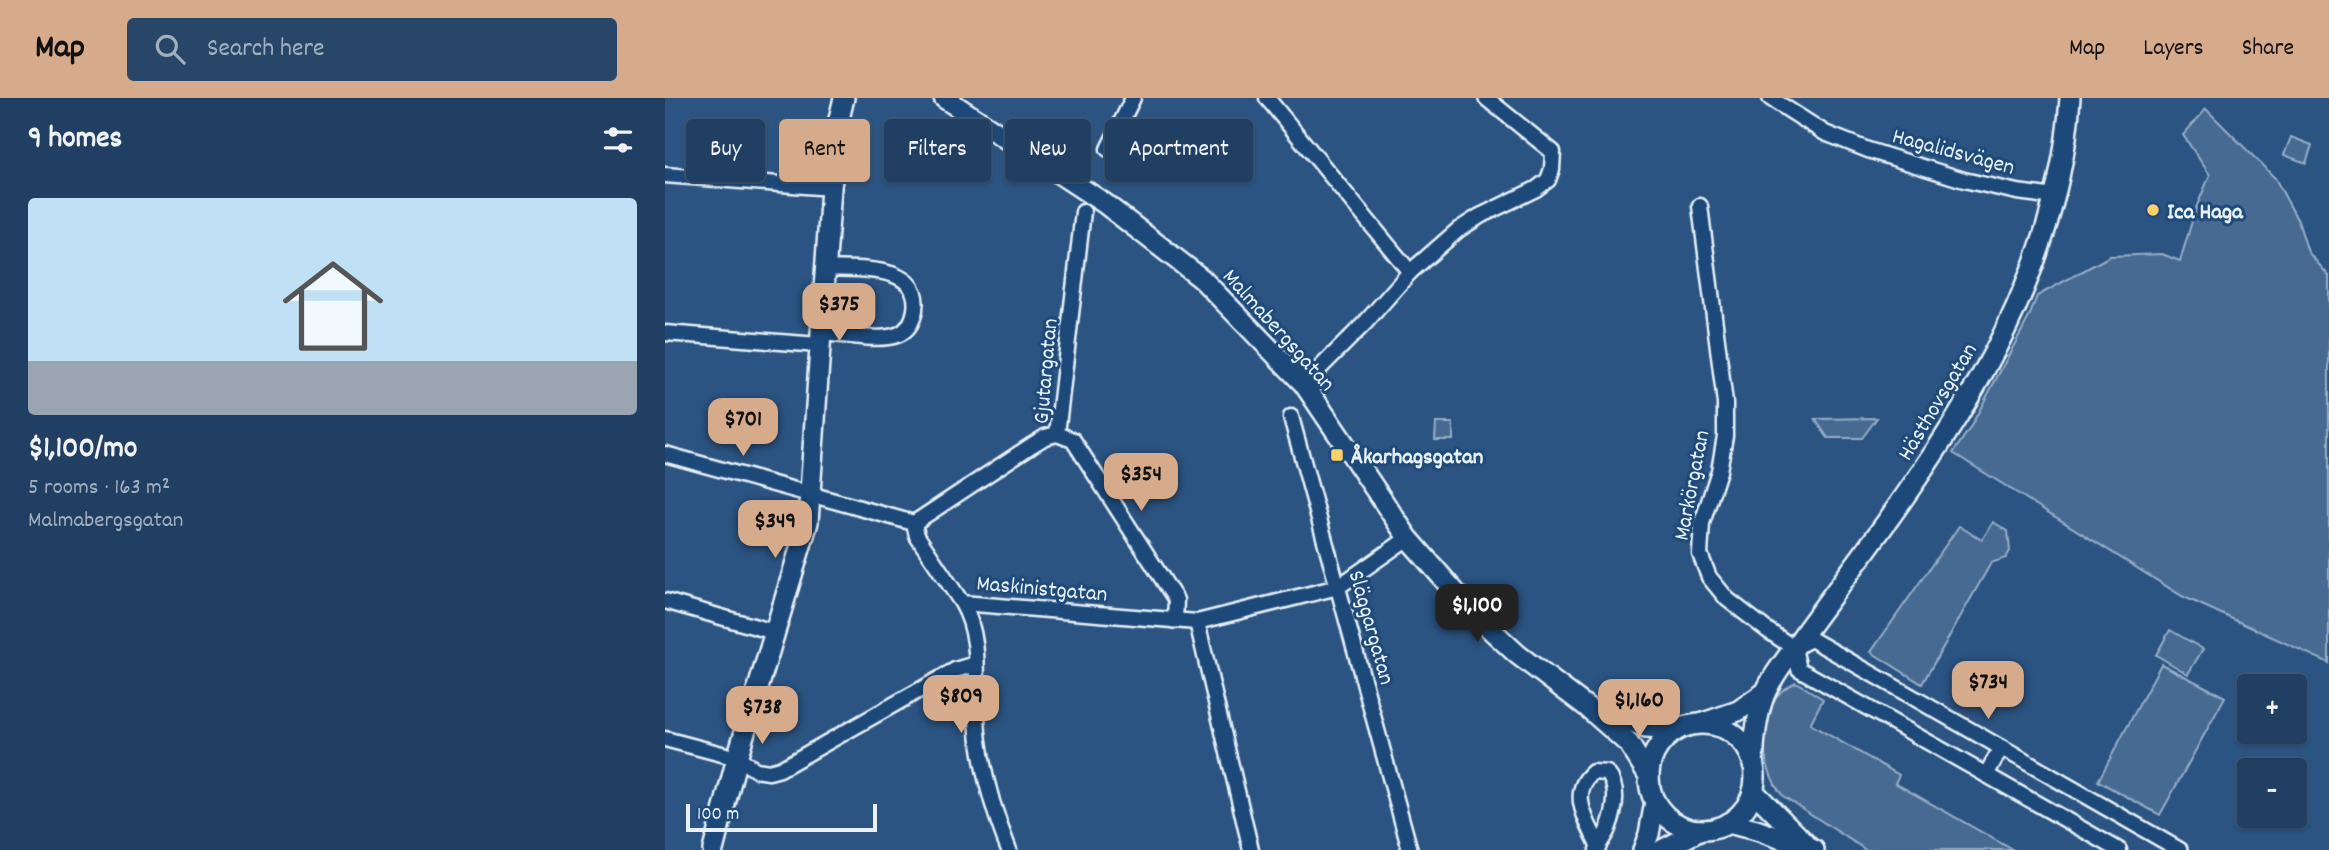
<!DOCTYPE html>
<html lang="en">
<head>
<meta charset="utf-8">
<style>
	:root { --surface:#203f62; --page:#284668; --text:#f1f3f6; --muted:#a2afbe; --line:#3d5877; --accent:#d6ab8b }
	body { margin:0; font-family:Dekko,sans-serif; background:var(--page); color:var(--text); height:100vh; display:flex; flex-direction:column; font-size:26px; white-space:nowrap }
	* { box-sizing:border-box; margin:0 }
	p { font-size:23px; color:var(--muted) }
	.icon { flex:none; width:38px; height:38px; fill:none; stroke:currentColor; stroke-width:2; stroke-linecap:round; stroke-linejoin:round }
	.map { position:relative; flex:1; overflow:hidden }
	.panel { display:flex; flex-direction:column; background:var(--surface); width:665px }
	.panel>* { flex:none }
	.hud { position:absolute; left:21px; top:21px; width:665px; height:63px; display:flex; gap:14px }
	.controls { position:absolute; left:1572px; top:576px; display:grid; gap:14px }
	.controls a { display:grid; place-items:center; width:70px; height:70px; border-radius:7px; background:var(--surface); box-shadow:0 2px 5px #0004,0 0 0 2px var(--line); font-size:35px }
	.scale { position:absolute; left:21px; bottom:18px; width:191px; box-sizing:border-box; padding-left:7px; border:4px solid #e8f1f8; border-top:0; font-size:19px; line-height:24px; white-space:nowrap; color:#e8f1f8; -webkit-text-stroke:5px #1f4a7a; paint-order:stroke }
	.price { position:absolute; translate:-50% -60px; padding:0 16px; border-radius:14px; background:var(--accent); color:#111; font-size:23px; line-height:46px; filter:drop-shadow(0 2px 4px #0008) }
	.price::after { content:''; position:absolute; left:50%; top:42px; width:21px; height:16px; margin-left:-10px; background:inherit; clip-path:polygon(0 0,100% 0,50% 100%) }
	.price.selected { background:#222; color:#fff }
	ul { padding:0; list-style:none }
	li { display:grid; align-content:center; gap:14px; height:371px; padding:0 28px }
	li+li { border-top:2px solid var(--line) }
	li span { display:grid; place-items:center; height:217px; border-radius:7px; color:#555 }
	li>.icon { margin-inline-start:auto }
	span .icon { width:126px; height:126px; fill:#fffc; stroke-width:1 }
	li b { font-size:30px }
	h2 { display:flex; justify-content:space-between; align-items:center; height:84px; padding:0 28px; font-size:30px }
	.tag { padding:0 24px; border-radius:7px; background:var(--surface); box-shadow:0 2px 5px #0004,0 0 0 2px var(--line); font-size:24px; line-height:63px }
	.tag.selected { background:var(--accent); color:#111 }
	header { display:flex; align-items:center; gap:42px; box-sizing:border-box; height:98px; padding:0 35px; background:var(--accent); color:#111 }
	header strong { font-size:33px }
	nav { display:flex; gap:38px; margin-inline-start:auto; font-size:24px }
	.search { width:490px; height:63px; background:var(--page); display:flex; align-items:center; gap:18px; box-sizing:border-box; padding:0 24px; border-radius:7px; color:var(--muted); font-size:26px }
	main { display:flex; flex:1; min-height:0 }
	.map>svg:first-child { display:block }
</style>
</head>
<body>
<header>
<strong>Map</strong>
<div class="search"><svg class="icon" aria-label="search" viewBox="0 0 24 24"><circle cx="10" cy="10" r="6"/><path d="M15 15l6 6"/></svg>Search here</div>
<nav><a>Map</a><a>Layers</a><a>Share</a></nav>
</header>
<main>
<section class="panel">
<h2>9 homes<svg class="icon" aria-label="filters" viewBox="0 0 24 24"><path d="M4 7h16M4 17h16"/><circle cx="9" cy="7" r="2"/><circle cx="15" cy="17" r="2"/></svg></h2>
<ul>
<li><span style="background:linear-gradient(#bfe0f5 75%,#9aa5b1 0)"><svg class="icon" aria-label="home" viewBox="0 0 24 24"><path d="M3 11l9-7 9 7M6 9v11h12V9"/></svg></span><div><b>$1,100/mo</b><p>5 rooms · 163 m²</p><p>Malmabergsgatan</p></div></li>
</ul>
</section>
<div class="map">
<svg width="1664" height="752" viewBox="0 0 1664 752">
	<rect width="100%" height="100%" fill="#2b5482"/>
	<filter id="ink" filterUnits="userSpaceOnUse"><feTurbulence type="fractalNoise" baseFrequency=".0143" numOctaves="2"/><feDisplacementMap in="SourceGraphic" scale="14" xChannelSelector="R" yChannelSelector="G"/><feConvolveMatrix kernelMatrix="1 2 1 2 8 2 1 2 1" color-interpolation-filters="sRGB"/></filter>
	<g filter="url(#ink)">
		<g fill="#476b93" stroke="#98aec6" stroke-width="2">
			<polygon points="1541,11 1610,80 1633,123 1643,154 1664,178 1664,565 1517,498 1288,355 1305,330 1364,219 1372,198 1445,158 1497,156 1515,163 1531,110 1545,77 1518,37"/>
			<polygon points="1626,39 1647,47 1641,65 1619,57"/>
			<polygon points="1212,320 1197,340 1163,340 1150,321"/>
			<polygon points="771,325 788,325 788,342 770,342"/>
			<polygon points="1328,424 1343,433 1345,453 1341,460 1326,465 1257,586 1206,554 1294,428 1317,442"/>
			<polygon points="1505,532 1538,551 1523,576 1491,557"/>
			<polygon points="1496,566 1560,599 1495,717 1433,683"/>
			<path d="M1131,584L1158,601L1145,626L1234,677L1230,685L1348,752H1201L1118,698C1093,668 1088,601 1131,584Z"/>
		</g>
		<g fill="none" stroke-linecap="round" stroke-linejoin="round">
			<defs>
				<g id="street">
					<polyline points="602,0 745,174"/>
					<polyline points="1105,0 1160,35 1203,52 1299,82 1352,94 1390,99"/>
					<polyline points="443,51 468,0"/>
					<polyline points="0,77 166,90"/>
					<polyline points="1035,108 1060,305 1060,338 1054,373 1037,425 1035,456 1044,479 1062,501 1102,532 1129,550"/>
					<polyline points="0,235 154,247"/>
					<path d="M155,235C177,236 212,244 232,237C243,233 248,223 250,212C257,165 191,172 160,170"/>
					<polyline points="639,286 700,225 745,174 793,132 815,118 871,91 883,82 887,71 888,54 821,0"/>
					<polyline points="626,319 745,752"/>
					<polyline points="392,336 408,342 511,502 510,523"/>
					<polyline points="392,336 418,114"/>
					<polyline points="0,356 249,425 252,438 297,505 532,524 673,489 743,440"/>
					<polyline points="249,425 367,347 380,339 392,336"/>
					<polyline points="0,503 109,534"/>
					<path d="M297,505C321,547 307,596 314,643C319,681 330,717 344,752"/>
					<polyline points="532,524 586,752"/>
					<polyline points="1130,549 1146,541 1515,752"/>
					<polyline points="1129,550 1134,571 1454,752"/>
					<polyline points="0,641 72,660 91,672 104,674 115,671 290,572 311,566"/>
					<polyline points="1321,677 1336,650"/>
					<path d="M932,752C934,744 940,739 943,731C950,713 955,690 942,675L928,674C903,696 922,722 933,747"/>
				</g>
				<g id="secondary">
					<polyline points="279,0 439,105 537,181 639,286 743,440 810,517 852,556 922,609 964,646 984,678"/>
					<polyline points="933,613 981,630 1011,632"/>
					<polyline points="1038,625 1073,613 1099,595"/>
					<circle cx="1037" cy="679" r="53"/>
					<path d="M1088,666C1089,642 1091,620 1099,598C1106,578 1127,554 1139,536C1173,489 1209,443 1242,395C1325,277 1396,147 1405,0"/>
					<polyline points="1088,693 1141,746"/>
					<polyline points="1063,725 1091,732 1149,752"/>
					<polyline points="48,752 72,660 143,424 166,90 174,21 179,0"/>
					<polyline points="978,752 984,736 990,704"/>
					<polyline points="997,752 1036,732"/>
				</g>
			</defs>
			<use href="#street" stroke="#e8f1f8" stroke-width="19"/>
			<use href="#secondary" stroke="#e8f1f8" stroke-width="24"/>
			<use href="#street" stroke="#1f4a7a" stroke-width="14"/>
			<use href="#secondary" stroke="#1f4a7a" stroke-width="19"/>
		</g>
	</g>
	<g fill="#ffd166" stroke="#1f4a7a" stroke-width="2.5">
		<circle cx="1488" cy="112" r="7"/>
		<rect x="665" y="350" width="14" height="14" rx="3.5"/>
	</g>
	<g text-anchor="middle" stroke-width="6" stroke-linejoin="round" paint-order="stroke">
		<g font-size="23" fill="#e8f1f8" stroke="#1f4a7a">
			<text transform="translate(1289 52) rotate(15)" y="8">Hagalidsvägen</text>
			<text transform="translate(615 231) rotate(48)" y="8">Malmabergsgatan</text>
			<text transform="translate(379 273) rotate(-85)" y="8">Gjutargatan</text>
			<text transform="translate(1271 303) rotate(-59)" y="8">Hästhovsgatan</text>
			<text transform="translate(1025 387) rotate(-79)" y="8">Markörgatan</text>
			<text transform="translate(377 489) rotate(5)" y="8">Maskinistgatan</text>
			<text transform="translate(708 529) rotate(74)" y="8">Släggargatan</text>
		</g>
		<g font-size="23" font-weight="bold" fill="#e8f1f8" stroke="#1f4a7a" text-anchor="start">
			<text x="1502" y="120">Ica Haga</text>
			<text x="686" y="365">Åkarhagsgatan</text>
		</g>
	</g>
</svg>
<div class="controls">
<a>+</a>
<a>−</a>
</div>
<div class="scale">100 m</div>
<b class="price" style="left:174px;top:245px">$375</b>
<b class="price" style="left:78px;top:360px">$701</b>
<b class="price" style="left:476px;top:415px">$354</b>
<b class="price" style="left:110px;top:462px">$349</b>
<b class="price selected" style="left:812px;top:546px">$1,100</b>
<b class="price" style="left:1323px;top:623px">$734</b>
<b class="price" style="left:296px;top:637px">$809</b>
<b class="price" style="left:974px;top:641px">$1,160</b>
<b class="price" style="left:97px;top:648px">$738</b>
<div class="hud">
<a class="tag">Buy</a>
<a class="tag selected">Rent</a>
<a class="tag">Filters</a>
<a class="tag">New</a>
<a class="tag">Apartment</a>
</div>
</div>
</main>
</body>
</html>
